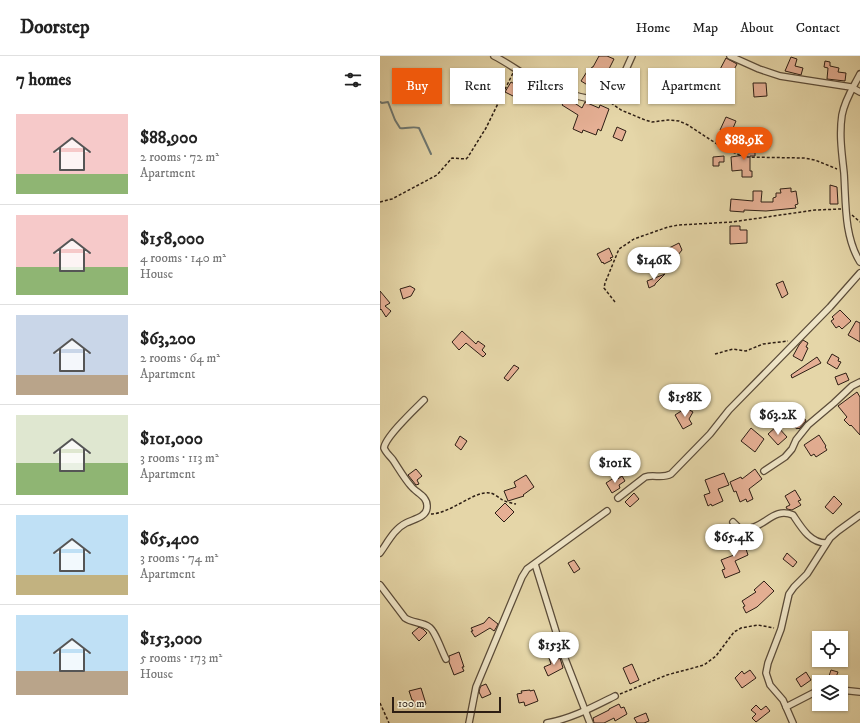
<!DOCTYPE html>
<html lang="en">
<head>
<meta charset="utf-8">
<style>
	:root { --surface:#fff; --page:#f2f2f2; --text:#222; --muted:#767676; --line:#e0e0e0; --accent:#ea580c }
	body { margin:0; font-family:"IM FELL DW Pica",serif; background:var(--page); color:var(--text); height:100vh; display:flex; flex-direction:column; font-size:15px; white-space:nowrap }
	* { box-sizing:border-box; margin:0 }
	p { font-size:13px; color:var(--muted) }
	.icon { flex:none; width:22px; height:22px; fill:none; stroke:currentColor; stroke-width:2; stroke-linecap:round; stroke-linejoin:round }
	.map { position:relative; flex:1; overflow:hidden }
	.side { display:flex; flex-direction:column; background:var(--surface); width:380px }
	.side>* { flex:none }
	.top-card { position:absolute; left:12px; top:12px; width:380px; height:36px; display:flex; gap:8px }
	.buttons { position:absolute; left:432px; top:575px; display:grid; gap:8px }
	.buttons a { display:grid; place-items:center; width:36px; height:36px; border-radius:0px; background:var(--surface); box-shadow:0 1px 3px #0004; font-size:20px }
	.scale { position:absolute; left:12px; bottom:10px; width:109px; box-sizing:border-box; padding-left:4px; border:2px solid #2d1e14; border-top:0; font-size:11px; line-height:14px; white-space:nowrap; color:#2d1e14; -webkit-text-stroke:3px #eee4c6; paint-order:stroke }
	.price { position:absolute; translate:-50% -34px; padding:0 9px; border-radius:14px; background:#fff; color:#222; font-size:13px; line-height:26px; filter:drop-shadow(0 1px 2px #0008) }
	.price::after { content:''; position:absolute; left:50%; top:24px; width:12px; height:9px; margin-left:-6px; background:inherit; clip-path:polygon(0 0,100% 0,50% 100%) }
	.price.current { background:var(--accent); color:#fff }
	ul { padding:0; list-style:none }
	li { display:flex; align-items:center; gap:12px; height:100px; padding:0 16px }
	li+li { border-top:1px solid var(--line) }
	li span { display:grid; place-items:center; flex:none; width:112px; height:80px; border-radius:0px; color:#555 }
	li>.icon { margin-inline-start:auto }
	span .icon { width:48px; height:48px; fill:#fffc; stroke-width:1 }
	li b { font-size:17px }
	h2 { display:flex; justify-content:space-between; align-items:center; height:48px; padding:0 16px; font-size:17px }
	.pill { padding:0 14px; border-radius:0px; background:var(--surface); box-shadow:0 1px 3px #0004; font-size:14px; line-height:36px }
	.pill.current { background:var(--accent); color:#fff }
	header { display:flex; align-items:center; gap:24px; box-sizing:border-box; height:56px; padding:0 20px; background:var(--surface); border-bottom:1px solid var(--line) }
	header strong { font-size:19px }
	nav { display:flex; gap:22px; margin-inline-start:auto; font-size:14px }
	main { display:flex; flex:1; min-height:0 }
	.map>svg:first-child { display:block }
</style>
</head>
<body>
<header>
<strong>Doorstep</strong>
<nav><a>Home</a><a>Map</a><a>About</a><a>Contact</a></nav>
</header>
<main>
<section class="side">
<h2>7 homes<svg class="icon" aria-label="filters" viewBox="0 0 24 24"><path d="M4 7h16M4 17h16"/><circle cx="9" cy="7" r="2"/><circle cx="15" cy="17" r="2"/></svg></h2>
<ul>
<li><span style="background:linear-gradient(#f6c9c9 75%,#8fb573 0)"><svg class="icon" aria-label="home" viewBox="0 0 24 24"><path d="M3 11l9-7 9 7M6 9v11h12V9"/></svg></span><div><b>$88,900</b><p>2 rooms · 72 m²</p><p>Apartment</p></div></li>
<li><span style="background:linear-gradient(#f6c9c9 65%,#8fb573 0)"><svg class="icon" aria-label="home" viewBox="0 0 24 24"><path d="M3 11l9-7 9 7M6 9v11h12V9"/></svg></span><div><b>$158,000</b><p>4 rooms · 140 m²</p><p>House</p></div></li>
<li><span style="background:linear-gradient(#c9d6e8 75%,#b9a48a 0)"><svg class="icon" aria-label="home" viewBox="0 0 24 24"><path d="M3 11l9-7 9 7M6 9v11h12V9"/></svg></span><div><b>$63,200</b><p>2 rooms · 64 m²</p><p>Apartment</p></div></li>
<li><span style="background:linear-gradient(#dfe7d0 60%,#8fb573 0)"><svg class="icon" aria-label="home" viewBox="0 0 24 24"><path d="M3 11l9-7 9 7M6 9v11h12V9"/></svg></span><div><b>$101,000</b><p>3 rooms · 113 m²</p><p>Apartment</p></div></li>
<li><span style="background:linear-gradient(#bfe0f5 75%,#c2b280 0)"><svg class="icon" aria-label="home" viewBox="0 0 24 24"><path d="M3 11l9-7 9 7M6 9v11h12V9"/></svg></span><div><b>$65,400</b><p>3 rooms · 74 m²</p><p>Apartment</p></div></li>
<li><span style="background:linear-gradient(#bfe0f5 70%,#b9a48a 0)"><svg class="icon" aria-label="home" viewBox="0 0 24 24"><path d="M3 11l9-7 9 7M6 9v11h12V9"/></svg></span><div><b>$153,000</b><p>5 rooms · 173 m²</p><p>House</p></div></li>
</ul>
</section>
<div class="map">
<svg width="480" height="667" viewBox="0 0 480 667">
	<rect width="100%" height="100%" fill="#e5d6a8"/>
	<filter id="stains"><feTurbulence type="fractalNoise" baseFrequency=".005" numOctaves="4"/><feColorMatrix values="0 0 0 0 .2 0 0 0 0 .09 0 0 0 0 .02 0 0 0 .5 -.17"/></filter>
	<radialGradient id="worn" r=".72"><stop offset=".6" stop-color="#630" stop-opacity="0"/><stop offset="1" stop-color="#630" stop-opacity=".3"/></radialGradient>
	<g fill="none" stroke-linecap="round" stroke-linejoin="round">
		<path stroke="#6f7973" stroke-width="2" d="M0,46L2,47L8,46L15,64L20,72C27,73 32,70 39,72L51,98"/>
	</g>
	<g fill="#e5af94" stroke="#2d1e14">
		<polygon points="219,0 227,0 234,3 228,15 225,13 214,33 201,25 208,14 210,15 212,11 213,11"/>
		<polygon points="411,1 417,3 415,10 423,12 421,19 405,15"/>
		<polygon points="346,2 357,8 347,27 336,21"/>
		<polygon points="445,5 450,6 450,10 459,12 458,16 466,17 465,25 447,23 448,12 444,11"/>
		<polygon points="131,26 142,32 137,42 125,36"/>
		<polygon points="149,26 160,31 155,40 145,34"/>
		<polygon points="46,27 59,34 54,43 41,37"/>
		<polygon points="373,27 386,27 387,40 374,41"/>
		<polygon points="297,34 312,36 310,47 294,44"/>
		<polygon points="187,42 202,52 205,46 219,52 220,49 229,53 221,75 218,73 216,79 203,74 202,77 193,73 198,59 182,49"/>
		<polygon points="346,61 356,65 351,77 348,76 348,78 340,74"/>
		<polygon points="237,71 246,75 242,85 233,81"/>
		<polygon points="388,81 390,91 382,93 380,83"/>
		<polygon points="365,84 370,84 370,94 375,94 375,100 370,100 370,115 372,115 372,121 362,121 362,114 352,115 351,101 364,99"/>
		<polygon points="344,100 344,106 339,106 339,110 333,110 333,101"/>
		<polygon points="450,129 457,131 458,148 450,148"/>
		<polygon points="411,132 411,136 416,135 418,148 415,149 416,152 386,155 364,154 364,156 350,155 351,143 373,145 373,135 382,135 381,146 393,146 393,142 396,141 396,137 401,137 400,133"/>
		<polygon points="350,170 360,170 360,174 367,174 367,187 350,188"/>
		<polygon points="299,187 302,194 298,199 299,202 291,205 287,193"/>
		<polygon points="229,192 233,201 230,202 232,204 224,208 223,206 222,207 217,198"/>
		<polygon points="285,218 275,228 275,229 269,232 267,225"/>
		<polygon points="403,225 408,238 402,242 396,228"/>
		<polygon points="30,230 35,233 31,240 23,243 20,233"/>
		<polygon points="0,235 10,247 5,250 11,255 6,261 1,253 0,254"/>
		<polygon points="460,254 471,265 462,273 459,270 456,272 451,265 454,263 452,261"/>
		<polygon points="476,265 480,267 480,286 468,279"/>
		<polygon points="82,275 96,288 98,285 105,290 102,294 106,298 103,301 86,287 79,294 72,286"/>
		<polygon points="423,284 428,287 426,291 428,292 422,305 413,300 419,289"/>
		<polygon points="452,298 459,302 458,305 461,306 457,313 447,307"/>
		<polygon points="437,301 441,307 412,322 411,319"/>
		<polygon points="134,309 139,312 128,325 124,322"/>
		<polygon points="466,317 469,324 458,329 455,321"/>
		<polygon points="477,336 480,341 480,379 471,369 470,370 464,364 467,361 458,350"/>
		<polygon points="306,352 313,356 309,363 312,368 303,373 295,359"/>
		<polygon points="419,358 425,363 426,365 419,373 418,372 417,373 411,368 415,359 417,360"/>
		<polygon points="397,370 407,381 398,389 388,378"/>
		<polygon points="371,372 384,383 375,396 361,385"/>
		<polygon points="439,379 446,390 445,391 447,394 436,401 434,398 431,400 424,389"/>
		<polygon points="80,380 87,385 81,394 75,389"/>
		<polygon points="36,413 42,420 37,424 39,428 36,429 28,419"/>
		<polygon points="375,413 382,423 369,433 373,443 367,446 366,443 360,446 356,435 354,436 350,426 361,421 362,423"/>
		<polygon points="344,417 349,429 338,433 343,445 332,450 331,448 328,450 324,439 330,437 325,424"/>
		<polygon points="146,419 154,431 143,439 144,440 128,445 124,435 136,431 134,426"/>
		<polygon points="237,420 238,423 242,420 245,425 239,429 240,432 232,437 226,427"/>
		<polygon points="415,434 421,444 418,445 421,449 412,454 407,453 406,451 410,449 405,440"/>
		<polygon points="254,437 259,443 250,451 245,446"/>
		<polygon points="454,440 462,448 453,458 445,451"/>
		<polygon points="125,447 134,456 124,466 115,457"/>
		<polygon points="358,480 358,482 361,481 362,488 364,487 368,499 355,505 360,516 345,522 342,514 345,513 341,504 354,499 350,485"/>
		<polygon points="407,497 417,506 413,511 403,503"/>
		<polygon points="194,504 200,513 194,517 188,507"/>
		<polygon points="384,525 394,535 377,551 366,557 363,551 365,550 362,545 376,536 374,534"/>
		<polygon points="109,561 118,568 116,572 114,575 110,572 95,581 91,575 93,575 91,572 104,567"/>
		<polygon points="39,571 43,573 47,577 39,585 32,577"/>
		<polygon points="79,596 84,611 82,611 84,615 74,619 69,606 69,600"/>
		<polygon points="177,599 178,603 180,602 183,612 168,620 164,611 171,608 169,602"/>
		<polygon points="252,608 259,624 250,628 243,612"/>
		<polygon points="370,614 376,622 362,632 355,622 362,615 364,618"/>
		<polygon points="451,614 458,616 454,626 447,626"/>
		<polygon points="426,616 431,624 421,631 416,623"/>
		<polygon points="106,628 111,638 102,642 99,636 100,632 101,630"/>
		<polygon points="41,632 46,648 36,652 33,644 32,644 29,635"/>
		<polygon points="150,634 150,635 154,634 158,645 145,650 144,646 139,647 137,638 142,637 141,635"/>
		<polygon points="239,648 241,652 244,651 247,658 235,665 234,662 224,667 214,667 213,662 229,654 229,653"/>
		<polygon points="376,649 381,654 386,650 390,655 376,666 372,662 376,658 371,654"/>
		<polygon points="266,657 269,665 264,667 257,667 254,662"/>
	</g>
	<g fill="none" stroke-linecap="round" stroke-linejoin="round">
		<defs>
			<g id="street">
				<path d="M114,0C128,7 141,17 154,24C172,33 206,45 226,44L234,38L239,29L252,0"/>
				<polyline points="350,0 379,13 400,20 471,31 480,36"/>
				<path d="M480,18C473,32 465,43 462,59C459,79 462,98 464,117C466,147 464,180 480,206"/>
				<polyline points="384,415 405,401 412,393 416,384 428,369 454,347 472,330 480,326"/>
				<path d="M238,442L265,421C274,418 282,423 291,418L330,378L349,354L450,251L480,217"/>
				<path d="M353,466L360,473C365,473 369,473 374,471C388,466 396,452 413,459C421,471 430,487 446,487"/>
				<path d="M0,497C8,486 14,473 26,467C34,463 47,461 47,451C48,440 36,437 31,430C24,422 19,413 13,404C10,400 6,397 4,392C5,381 35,353 44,344"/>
				<polyline points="155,508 182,595 210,667"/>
				<path d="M0,529L25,562C32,567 42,566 49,571C55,574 62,596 66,603"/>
				<polyline points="461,634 480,636"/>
				<polyline points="406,651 439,634"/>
				<polyline points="89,667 96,631 142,521 147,513 227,455"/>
				<path d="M167,667C191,663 213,651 235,640"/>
				<polyline points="413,667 403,644 390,629 386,617 388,607 401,573 409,538 414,531 427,518 450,482 458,475 480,459"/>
			</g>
		</defs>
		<use href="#street" stroke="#5b4c39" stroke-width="8"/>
		<g stroke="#2d1e14" stroke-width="1.5" stroke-dasharray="3 2" stroke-linecap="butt">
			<polyline points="231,47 241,54 265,64 272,66 288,64 299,65 308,69 343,92 364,101 424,102 435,104 457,113"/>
			<polyline points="0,146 12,143 57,119 72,102 86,103 88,101 106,72 133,17"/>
			<polyline points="472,159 480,166"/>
			<polyline points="235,246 224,232 225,227 239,193 254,183 288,171 299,169 352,166 435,154 461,153"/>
			<polyline points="335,298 353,293 366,295 383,288 408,285"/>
			<path d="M51,458C70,458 95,434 110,437C113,437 118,441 121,443C125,446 131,447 136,448"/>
			<polyline points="240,638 287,619 324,609 336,600 354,576 361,572 378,569 394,572"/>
			<polyline points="0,647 9,667"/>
		</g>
		<use href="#street" stroke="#eee4c6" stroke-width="5.5"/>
	</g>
	<rect width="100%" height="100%" filter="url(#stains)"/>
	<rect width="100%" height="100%" fill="url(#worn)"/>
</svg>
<div class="buttons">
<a><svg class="icon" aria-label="locate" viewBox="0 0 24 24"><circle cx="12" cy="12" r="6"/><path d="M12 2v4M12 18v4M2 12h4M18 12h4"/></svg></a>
<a><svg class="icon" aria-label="layers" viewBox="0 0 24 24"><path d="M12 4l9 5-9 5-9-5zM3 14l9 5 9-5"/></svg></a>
</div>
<div class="scale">100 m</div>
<b class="price current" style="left:364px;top:105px">$88.9K</b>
<b class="price" style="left:274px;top:225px">$146K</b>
<b class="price" style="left:305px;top:362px">$158K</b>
<b class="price" style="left:398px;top:380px">$63.2K</b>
<b class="price" style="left:235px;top:428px">$101K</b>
<b class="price" style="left:354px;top:502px">$65.4K</b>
<b class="price" style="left:174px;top:610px">$153K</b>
<div class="top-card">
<a class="pill current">Buy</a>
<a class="pill">Rent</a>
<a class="pill">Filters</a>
<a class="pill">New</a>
<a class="pill">Apartment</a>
</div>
</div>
</main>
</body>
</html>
